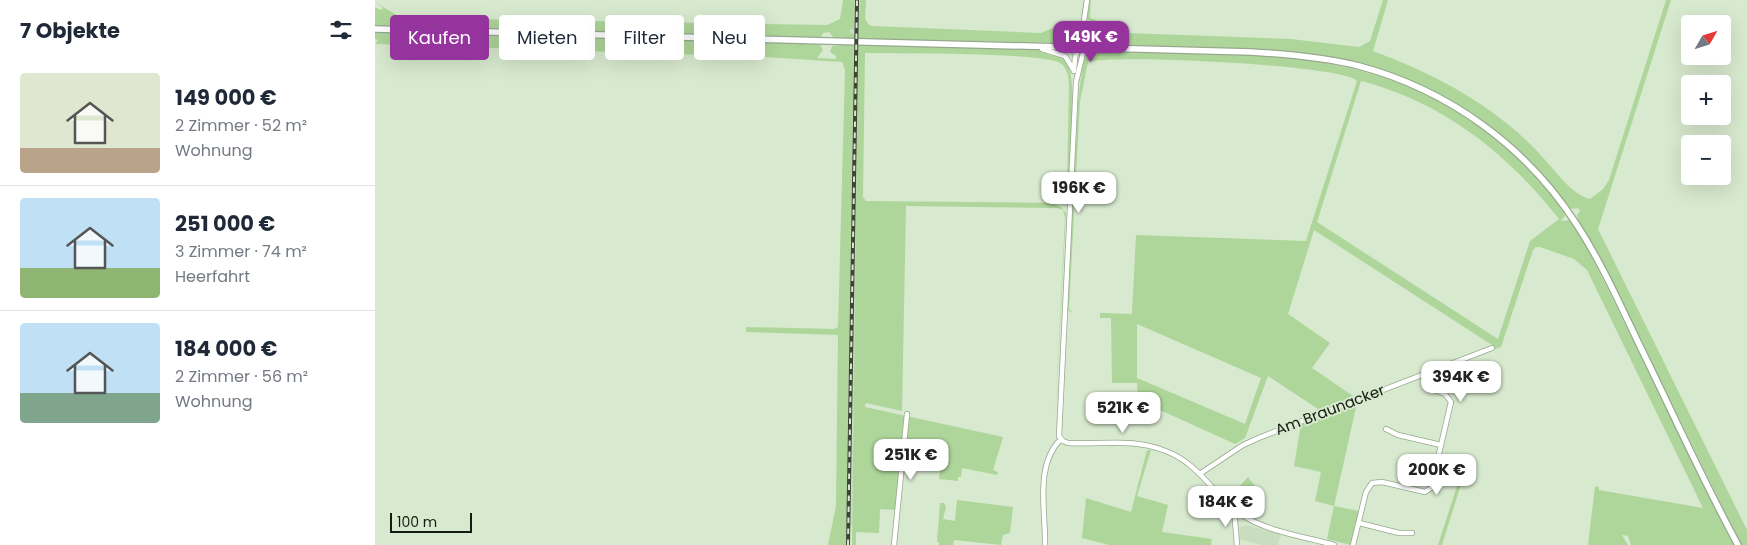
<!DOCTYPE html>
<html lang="de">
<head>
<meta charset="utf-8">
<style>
	:root { --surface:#fff; --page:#f6f6f7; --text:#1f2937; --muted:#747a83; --line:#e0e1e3; --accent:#95349c }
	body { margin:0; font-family:Poppins,sans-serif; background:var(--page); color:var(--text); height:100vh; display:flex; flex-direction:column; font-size:19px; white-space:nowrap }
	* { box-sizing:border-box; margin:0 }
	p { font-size:16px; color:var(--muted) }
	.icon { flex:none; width:28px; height:28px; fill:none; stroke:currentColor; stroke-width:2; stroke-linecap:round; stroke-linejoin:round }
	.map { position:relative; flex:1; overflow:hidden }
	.sheet { display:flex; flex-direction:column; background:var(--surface); width:375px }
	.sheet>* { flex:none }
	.hud { position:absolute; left:15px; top:15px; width:475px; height:45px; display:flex; gap:10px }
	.needle { width:32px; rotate:51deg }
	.buttons { position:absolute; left:1306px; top:15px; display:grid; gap:10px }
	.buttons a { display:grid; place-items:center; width:50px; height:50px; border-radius:5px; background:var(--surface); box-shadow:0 5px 20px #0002; font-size:25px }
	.scale { position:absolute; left:15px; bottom:12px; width:82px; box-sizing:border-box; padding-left:5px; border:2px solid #151b12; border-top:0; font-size:14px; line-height:18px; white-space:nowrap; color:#151b12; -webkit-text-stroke:4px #d7e9ce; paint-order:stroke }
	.price { position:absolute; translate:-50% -42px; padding:0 11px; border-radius:10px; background:#fff; color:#222; font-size:16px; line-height:32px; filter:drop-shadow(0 1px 2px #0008) }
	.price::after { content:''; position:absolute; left:50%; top:30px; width:15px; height:11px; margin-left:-8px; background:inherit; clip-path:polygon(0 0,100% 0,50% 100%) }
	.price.on { background:var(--accent); color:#fff }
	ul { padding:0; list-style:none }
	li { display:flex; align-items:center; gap:15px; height:125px; padding:0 20px }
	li+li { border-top:1px solid var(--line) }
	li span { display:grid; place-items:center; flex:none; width:140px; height:100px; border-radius:5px; color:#555 }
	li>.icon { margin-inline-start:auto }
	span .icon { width:60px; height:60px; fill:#fffc; stroke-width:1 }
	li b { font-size:21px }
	h2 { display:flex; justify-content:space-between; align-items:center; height:60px; padding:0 20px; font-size:21px }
	.pill { padding:0 18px; border-radius:5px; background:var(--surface); box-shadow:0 5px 20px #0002; font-size:18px; line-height:45px }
	.pill.on { background:var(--accent); color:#fff }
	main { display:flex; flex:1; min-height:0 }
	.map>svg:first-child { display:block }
</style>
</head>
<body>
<main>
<section class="sheet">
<h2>7 Objekte<svg class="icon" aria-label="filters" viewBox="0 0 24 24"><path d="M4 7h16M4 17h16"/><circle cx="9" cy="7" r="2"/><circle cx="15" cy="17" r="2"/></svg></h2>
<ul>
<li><span style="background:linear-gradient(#dfe7d0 75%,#b9a48a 0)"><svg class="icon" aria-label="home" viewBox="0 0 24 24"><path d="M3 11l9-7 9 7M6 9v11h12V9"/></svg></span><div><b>149 000 €</b><p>2 Zimmer · 52 m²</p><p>Wohnung</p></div></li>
<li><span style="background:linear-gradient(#bfe0f5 70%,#8fb573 0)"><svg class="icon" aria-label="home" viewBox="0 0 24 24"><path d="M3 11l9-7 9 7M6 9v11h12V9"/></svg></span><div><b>251 000 €</b><p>3 Zimmer · 74 m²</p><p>Heerfahrt</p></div></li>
<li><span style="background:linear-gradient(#bfe0f5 70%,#7fa58c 0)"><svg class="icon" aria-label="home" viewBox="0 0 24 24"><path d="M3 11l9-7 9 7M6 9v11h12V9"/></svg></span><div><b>184 000 €</b><p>2 Zimmer · 56 m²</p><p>Wohnung</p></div></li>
</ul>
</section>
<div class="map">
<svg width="1372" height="545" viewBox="0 0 1372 545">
	<rect width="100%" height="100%" fill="#d7e9ce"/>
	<g fill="#c8debe">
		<polygon points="479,0 485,0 477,525 474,526 474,545 471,545 480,38 479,34 475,33 475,29 479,29"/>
		<polygon points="871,525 906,534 903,545 886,545 864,539 865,527"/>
	</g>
	<g fill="#aed69a" fill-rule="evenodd">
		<polygon points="468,0 479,0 479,30 475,29 475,33 480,34 480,38 459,38 454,32 448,33 446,37 441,38 0,26 0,7 6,10 8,8 0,2 25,17 33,18 452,25 465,19"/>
		<polygon points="485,0 491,0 490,19 494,25 498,26 666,33 694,21 695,25 700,27 704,34 701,40 692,43 483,39"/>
		<path d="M709,0H716L715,18L751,33L916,39L984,47L995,41L1008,0H1013L998,51C1058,73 1117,104 1162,151C1175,164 1197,196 1215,199L1228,189L1234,180L1291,0H1296L1223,229L1372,530V545H1367L1358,529L1240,287L1203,221L1202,215L1205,211L1203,208L1198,209L1193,207C1105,89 999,54 858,49C828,48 797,47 767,46C751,46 734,47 718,43L712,39L711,32L715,27L721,26V23L706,16Z"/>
		<polygon points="0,32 444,43 448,50 442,58 461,59 461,56 455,52 457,46 479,44 471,545 453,545 461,506 463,335 371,332 371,327 459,329 463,327 470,70 467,62 390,57 0,44 3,40 0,39"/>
		<path d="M483,44L654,49C664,51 682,51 690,59C705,74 694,173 692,198L686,204H679L686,207L691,213L680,421L690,218L688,210L682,208L531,206L527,411L491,403L490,407L628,437L618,470L623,472L622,475L587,468L586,477H583V481L564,479L566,459L531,454L529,477H524L521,510L505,509L504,533L481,532V545H477ZM490,53C519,54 670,52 685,63C693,68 694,78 694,87L692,184L688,200L679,203L491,201L488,197Z"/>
		<path d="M722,52C906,51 1069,46 1189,211L1190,216L1186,221L1195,220L1197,223L1211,245L1359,545H1256L1253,536L1247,535L1253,545H1213L1220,486L1224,487V490L1328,508L1212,270L1199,259L1165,247H1161L1158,250L1126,347L1118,350L1117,345L939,230L913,314L955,343L937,368L981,398L946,411L893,376L870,438L860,444L785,410L763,406L762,383H737L736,318H725V313L757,314L761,235L931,241L982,81C969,65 738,54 713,62L705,101L694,309L698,313L692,310L703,102L708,61L713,55ZM986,81C1068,102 1133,154 1184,219L1155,241L1123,339L942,222ZM762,324L886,378L870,424L762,378Z"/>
		<polygon points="980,402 982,403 959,506 984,511 976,545 952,539 959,506 940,501 946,472 919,466 926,424"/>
		<polygon points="772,450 776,450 762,496 793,505 787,532 837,539 836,545 734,545 707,538 711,498 756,512"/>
		<polygon points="1090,461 1093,462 1067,545 1063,545"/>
		<polygon points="873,477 880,486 867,509 855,497"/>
		<polygon points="582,500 638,507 635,533 628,535 626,545 579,540 578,545 564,545 564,542 562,542 565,503 569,503 571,507 568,519 580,521"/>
	</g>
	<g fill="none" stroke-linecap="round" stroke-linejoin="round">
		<defs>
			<g id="minor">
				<path d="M705,47L708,53L701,82L684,436L688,441L693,443C725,445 757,438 788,450C825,463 836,493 866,514C889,531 931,537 959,545"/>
				<polyline points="667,49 690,56 698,69"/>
				<polyline points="699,71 700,57 705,47 712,0"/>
				<polyline points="1048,375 1054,388 1070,394 1076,402 1066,445"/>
				<polyline points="826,473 868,445 886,437 1117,348"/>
				<polyline points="859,509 862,545"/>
				<polyline points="984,523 1024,533 1037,533"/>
				<polyline points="519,545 532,414"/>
				<path d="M670,545C671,513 659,465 686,439"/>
				<polyline points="978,545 991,492 997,483 1007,482 1050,492 1056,488 1066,445 1023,435 1011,429"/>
			</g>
			<path id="tertiary" d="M0,29L876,52C912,54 949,57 984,66C1074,90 1152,147 1202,225C1226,262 1244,302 1263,342C1296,409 1327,479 1363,545"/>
		</defs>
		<use href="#minor" stroke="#97a88f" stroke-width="6"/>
		<use href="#tertiary" stroke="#97a88f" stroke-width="8"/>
		<use href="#minor" stroke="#fff" stroke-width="4.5"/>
		<use href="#tertiary" stroke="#fff" stroke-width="5.5"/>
		<defs>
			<polyline id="rail" points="473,545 482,0"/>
		</defs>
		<use href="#rail" stroke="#3c4437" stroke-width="4"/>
		<use href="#rail" stroke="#d7e9ce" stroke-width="2" stroke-dasharray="5.5" stroke-linecap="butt"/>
	</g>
	<g text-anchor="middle" stroke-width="4" stroke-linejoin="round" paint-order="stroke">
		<g font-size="15" fill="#151b12" stroke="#d7e9ce">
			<text transform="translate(955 410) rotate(-21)" y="5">Am Braunacker</text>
		</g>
	</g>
</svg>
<div class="buttons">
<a><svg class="needle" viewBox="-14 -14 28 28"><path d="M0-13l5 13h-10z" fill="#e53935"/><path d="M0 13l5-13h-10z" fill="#747a83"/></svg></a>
<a>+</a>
<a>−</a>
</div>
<div class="scale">100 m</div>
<b class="price on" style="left:716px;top:63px">149K €</b>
<b class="price" style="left:704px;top:214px">196K €</b>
<b class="price" style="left:1086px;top:403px">394K €</b>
<b class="price" style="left:748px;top:434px">521K €</b>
<b class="price" style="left:536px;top:481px">251K €</b>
<b class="price" style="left:1062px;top:496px">200K €</b>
<b class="price" style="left:851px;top:528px">184K €</b>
<div class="hud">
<a class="pill on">Kaufen</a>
<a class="pill">Mieten</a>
<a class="pill">Filter</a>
<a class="pill">Neu</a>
</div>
</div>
</main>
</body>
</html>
